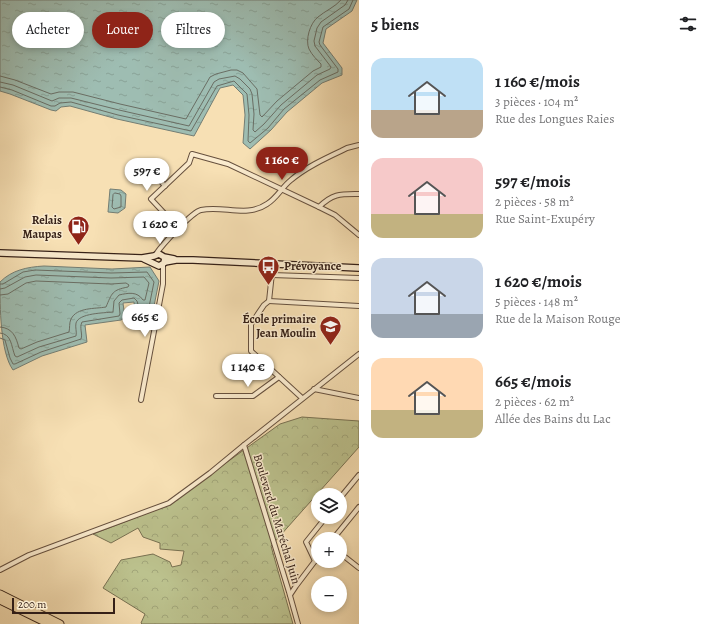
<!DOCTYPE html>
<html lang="fr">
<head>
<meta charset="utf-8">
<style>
	:root { --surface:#fff; --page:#f2f2f2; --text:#202124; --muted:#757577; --accent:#8f2418 }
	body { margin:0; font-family:Alegreya,serif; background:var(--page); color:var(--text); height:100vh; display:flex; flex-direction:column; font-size:15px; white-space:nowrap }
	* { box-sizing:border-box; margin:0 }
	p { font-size:13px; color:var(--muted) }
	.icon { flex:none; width:22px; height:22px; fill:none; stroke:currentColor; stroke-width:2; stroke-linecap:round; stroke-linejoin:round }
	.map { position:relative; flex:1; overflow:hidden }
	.panel { display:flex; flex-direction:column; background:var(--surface); width:352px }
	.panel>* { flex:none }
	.guide { position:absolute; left:12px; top:12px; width:287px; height:36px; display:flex; gap:8px }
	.controls { position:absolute; left:311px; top:488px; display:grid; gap:8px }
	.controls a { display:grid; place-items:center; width:36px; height:36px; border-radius:50%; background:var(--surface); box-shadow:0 2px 6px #0003; font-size:20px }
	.scale { position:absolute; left:12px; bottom:10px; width:103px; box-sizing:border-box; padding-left:4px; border:2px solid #352017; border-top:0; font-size:11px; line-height:14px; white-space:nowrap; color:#352017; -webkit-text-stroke:3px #faebce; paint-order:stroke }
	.price { position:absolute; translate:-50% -34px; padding:0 9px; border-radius:14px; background:#fff; color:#222; font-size:13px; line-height:26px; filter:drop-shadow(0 1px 2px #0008) }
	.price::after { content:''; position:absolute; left:50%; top:24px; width:12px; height:9px; margin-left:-6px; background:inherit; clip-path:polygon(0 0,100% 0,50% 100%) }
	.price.on { background:var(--accent); color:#fff }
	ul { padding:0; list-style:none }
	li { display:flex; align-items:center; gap:12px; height:100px; padding:0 12px }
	li span { display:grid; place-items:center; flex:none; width:112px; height:80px; border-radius:12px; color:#555 }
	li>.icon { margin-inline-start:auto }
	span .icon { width:48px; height:48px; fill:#fffc; stroke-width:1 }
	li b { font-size:17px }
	h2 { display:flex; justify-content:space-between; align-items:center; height:48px; padding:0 12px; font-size:17px }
	.pill { padding:0 14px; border-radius:18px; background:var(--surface); box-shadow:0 2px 6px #0003; font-size:14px; line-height:36px }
	.pill.on { background:var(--accent); color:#fff }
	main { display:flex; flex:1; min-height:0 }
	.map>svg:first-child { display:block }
</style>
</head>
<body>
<main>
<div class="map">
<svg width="359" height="624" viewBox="0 0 359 624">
	<defs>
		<pattern id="forest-crowns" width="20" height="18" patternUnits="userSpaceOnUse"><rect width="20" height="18" fill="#bcc28e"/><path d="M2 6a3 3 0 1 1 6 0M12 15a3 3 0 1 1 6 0" fill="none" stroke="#a2a67a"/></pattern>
		<pattern id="water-ripples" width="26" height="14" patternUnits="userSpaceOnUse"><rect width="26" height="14" fill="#9ebdb2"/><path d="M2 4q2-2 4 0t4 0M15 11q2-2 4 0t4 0" fill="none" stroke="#89a298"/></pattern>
	</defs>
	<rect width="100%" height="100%" fill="#f7e0b4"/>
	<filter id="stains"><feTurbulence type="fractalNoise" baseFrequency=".005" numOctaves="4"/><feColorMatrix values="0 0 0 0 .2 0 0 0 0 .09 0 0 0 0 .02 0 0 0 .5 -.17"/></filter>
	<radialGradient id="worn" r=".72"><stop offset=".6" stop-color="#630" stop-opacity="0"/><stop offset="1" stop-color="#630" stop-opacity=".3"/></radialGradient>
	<polygon fill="url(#forest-crowns)" stroke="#787152" points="302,417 359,421 359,447 271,546 293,624 142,624 141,623 145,614 103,588 121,560 153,554 170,562 172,567 181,565 184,551 160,549 160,543 143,537 138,528 111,543 93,534 166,506 280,424"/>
	<g fill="url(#water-ripples)" stroke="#747e74">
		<polygon points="0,0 357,0 352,11 326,29 323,43 342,68 342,75 322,83 287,112 271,130 250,149 243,143 245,115 243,95 233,85 220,88 194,136 117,119 70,106 61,107 56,111 51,110 10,94 0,91"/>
		<polygon points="110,189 121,190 126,194 125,208 118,213 108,212"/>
		<path d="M44,266L112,269L150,267L159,281L153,311L135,314L134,302L123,303L125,318L121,320L85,325L87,342L42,356L13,370C0,352 0,306 0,282C12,270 27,267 44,266Z"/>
	</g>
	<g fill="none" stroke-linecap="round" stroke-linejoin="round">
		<g stroke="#6a6e64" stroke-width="1">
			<path d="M0,76L15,80L51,94L59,92H73L120,104L186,119L210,77L216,74L231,70H237L243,73L257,89L260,115L262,117L277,101L313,71L321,67V64C317,60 312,55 309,49C305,40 310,23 318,17C325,11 335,7 341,0"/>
			<polyline points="0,82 13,85 52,101 59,98 71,98 119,110 189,126 214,82 219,79 235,76 240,79 250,89 252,94 254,114 253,130 255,132 264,124 281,105 317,75 330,69 331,67 315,46 314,41 317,28 321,22 345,5 348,0"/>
			<polyline points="0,87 12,90 51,106 55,106 60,103 71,102 118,115 191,131 217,86 234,81 247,94 249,115 248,141 250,143 268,128 284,109 320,80 338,72 338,69 320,45 319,42 323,27 349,9 353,0"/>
			<polygon points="115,193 120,194 121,196 121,207 114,209 112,207 113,195"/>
			<path d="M0,284H3L23,272L35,270L111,273L147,272L154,282L149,307L139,308L137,301L134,298L122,300L119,303L120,314L119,316L82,322C79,328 83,334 81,339L41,352L15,364H13L10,358L5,340L0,338"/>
			<path d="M0,289L5,288L25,277L36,275L111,278L144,277L149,283L145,300H143C137,291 128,293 119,295L114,301L113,312C104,313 79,313 76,323C75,327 77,332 76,336L39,347L17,357L15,356C11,346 12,334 0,333"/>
			<path d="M0,295L8,294L26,283L36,281L111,284L126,283L129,285L128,287C112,290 112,293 106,307C95,309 77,307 71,319C69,323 70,328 69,332L37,342L21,349L19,348C16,337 13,328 0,327"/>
		</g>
		<defs>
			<g id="street">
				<polyline points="150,169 165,186"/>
				<path d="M319,207C333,193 341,194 359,194"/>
				<polyline points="179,229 151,199 189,163 192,154 228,164 319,207 335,215 359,235"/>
				<path d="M156,254C162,245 192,212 201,210C223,205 247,218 267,204C277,198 282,187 291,180C305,168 324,159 341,151L347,148L359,145"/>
				<polyline points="273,264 269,301 264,305 251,324 251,351 302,398"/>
				<polyline points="272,275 359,278"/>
				<polyline points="269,301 359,306"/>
				<polyline points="314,389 359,398"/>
				<polyline points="216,396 253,396 279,377"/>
				<polyline points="141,400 163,284 163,264"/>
				<polyline points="340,498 359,475"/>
				<polyline points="333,539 359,507"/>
				<polyline points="340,553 359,568"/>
				<polyline points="315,561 306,542 326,517"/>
				<polyline points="0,570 29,555 169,503 210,473 244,445"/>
				<polyline points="290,595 296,586 318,557"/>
				<polyline points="298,624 289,592 244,445 359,354"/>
			</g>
			<g id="secondary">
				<polyline points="0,253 142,258 154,256 159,254 164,257 174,259"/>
				<polyline points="144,259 159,266 164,263 165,258"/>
				<polyline points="165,262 176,260 193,260 359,268"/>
			</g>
			<g id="highway">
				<polyline points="0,594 60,624"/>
				<polyline points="0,600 49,624"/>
			</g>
		</defs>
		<use href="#street" stroke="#66503e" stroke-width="6"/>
		<use href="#secondary" stroke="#352017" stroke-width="8"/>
		<use href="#highway" stroke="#352017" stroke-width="9"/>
		<use href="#street" stroke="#faebce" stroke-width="4"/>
		<use href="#secondary" stroke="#faebce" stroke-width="5.5"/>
		<use href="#highway" stroke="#f7e0b4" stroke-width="7"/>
	</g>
	<defs>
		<symbol id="fuel-pin" viewBox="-11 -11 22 30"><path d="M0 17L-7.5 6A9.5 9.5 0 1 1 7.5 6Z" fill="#8f2418" stroke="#faebce"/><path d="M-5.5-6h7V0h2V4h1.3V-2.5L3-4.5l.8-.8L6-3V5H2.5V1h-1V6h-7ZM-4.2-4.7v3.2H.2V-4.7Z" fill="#fff"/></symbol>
		<symbol id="bus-pin" viewBox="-11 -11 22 30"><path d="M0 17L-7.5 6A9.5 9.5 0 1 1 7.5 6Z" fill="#8f2418" stroke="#faebce"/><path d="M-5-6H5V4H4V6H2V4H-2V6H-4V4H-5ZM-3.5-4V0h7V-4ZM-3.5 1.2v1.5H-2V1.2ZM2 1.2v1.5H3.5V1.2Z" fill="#fff"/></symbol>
		<symbol id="school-pin" viewBox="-11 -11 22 30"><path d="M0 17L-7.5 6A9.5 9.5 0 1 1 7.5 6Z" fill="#8f2418" stroke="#faebce"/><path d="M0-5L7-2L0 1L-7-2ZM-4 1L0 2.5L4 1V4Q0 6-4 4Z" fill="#fff"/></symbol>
	</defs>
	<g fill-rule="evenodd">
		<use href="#fuel-pin" x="66" y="214" width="25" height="34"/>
		<use href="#bus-pin" x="256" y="254" width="25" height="34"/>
		<use href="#school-pin" x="318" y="314" width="25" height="34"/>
	</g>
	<g text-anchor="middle" stroke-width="3" stroke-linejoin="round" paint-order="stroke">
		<g font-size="12" font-weight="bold" fill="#352017" stroke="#faebce" text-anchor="end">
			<text x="62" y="224">Relais<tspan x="62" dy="14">Maupas</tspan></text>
			<text x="284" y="270" text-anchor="start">Prévoyance</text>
			<text x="316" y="323">École primaire<tspan x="316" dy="14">Jean Moulin</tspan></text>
		</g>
		<g font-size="12" fill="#352017" stroke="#faebce">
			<text transform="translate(277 519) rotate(73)" y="4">Boulevard du Maréchal Juin</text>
		</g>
	</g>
	<rect width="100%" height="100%" filter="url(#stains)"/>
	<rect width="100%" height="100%" fill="url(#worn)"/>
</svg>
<div class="controls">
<a><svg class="icon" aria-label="layers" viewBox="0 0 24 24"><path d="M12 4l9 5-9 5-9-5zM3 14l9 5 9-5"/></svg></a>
<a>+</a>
<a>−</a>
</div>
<div class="scale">200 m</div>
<b class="price on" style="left:282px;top:181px">1 160 €</b>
<b class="price" style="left:147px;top:192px">597 €</b>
<b class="price" style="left:160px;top:245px">1 620 €</b>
<b class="price" style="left:145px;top:338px">665 €</b>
<b class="price" style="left:248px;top:388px">1 140 €</b>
<div class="guide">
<a class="pill">Acheter</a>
<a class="pill on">Louer</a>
<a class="pill">Filtres</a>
</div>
</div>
<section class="panel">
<h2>5 biens<svg class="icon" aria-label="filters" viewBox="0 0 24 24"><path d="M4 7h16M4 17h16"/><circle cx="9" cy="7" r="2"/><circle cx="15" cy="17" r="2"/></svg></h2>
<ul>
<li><span style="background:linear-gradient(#bfe0f5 65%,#b9a48a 0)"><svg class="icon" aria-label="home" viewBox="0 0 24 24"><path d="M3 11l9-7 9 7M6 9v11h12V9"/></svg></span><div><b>1 160 €/mois</b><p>3 pièces · 104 m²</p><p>Rue des Longues Raies</p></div></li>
<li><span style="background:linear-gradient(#f6c9c9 70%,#c2b280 0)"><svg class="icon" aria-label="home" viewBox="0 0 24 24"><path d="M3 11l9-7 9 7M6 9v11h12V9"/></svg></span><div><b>597 €/mois</b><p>2 pièces · 58 m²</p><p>Rue Saint-Exupéry</p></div></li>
<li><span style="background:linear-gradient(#c9d6e8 70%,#9aa5b1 0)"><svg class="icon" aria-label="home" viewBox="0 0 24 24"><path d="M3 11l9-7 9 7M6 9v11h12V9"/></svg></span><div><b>1 620 €/mois</b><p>5 pièces · 148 m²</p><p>Rue de la Maison Rouge</p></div></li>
<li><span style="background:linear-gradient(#ffd9b3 65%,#c2b280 0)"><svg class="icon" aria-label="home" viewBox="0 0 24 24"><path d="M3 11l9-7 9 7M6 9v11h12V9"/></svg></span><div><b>665 €/mois</b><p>2 pièces · 62 m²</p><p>Allée des Bains du Lac</p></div></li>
</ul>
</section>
</main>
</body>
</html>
